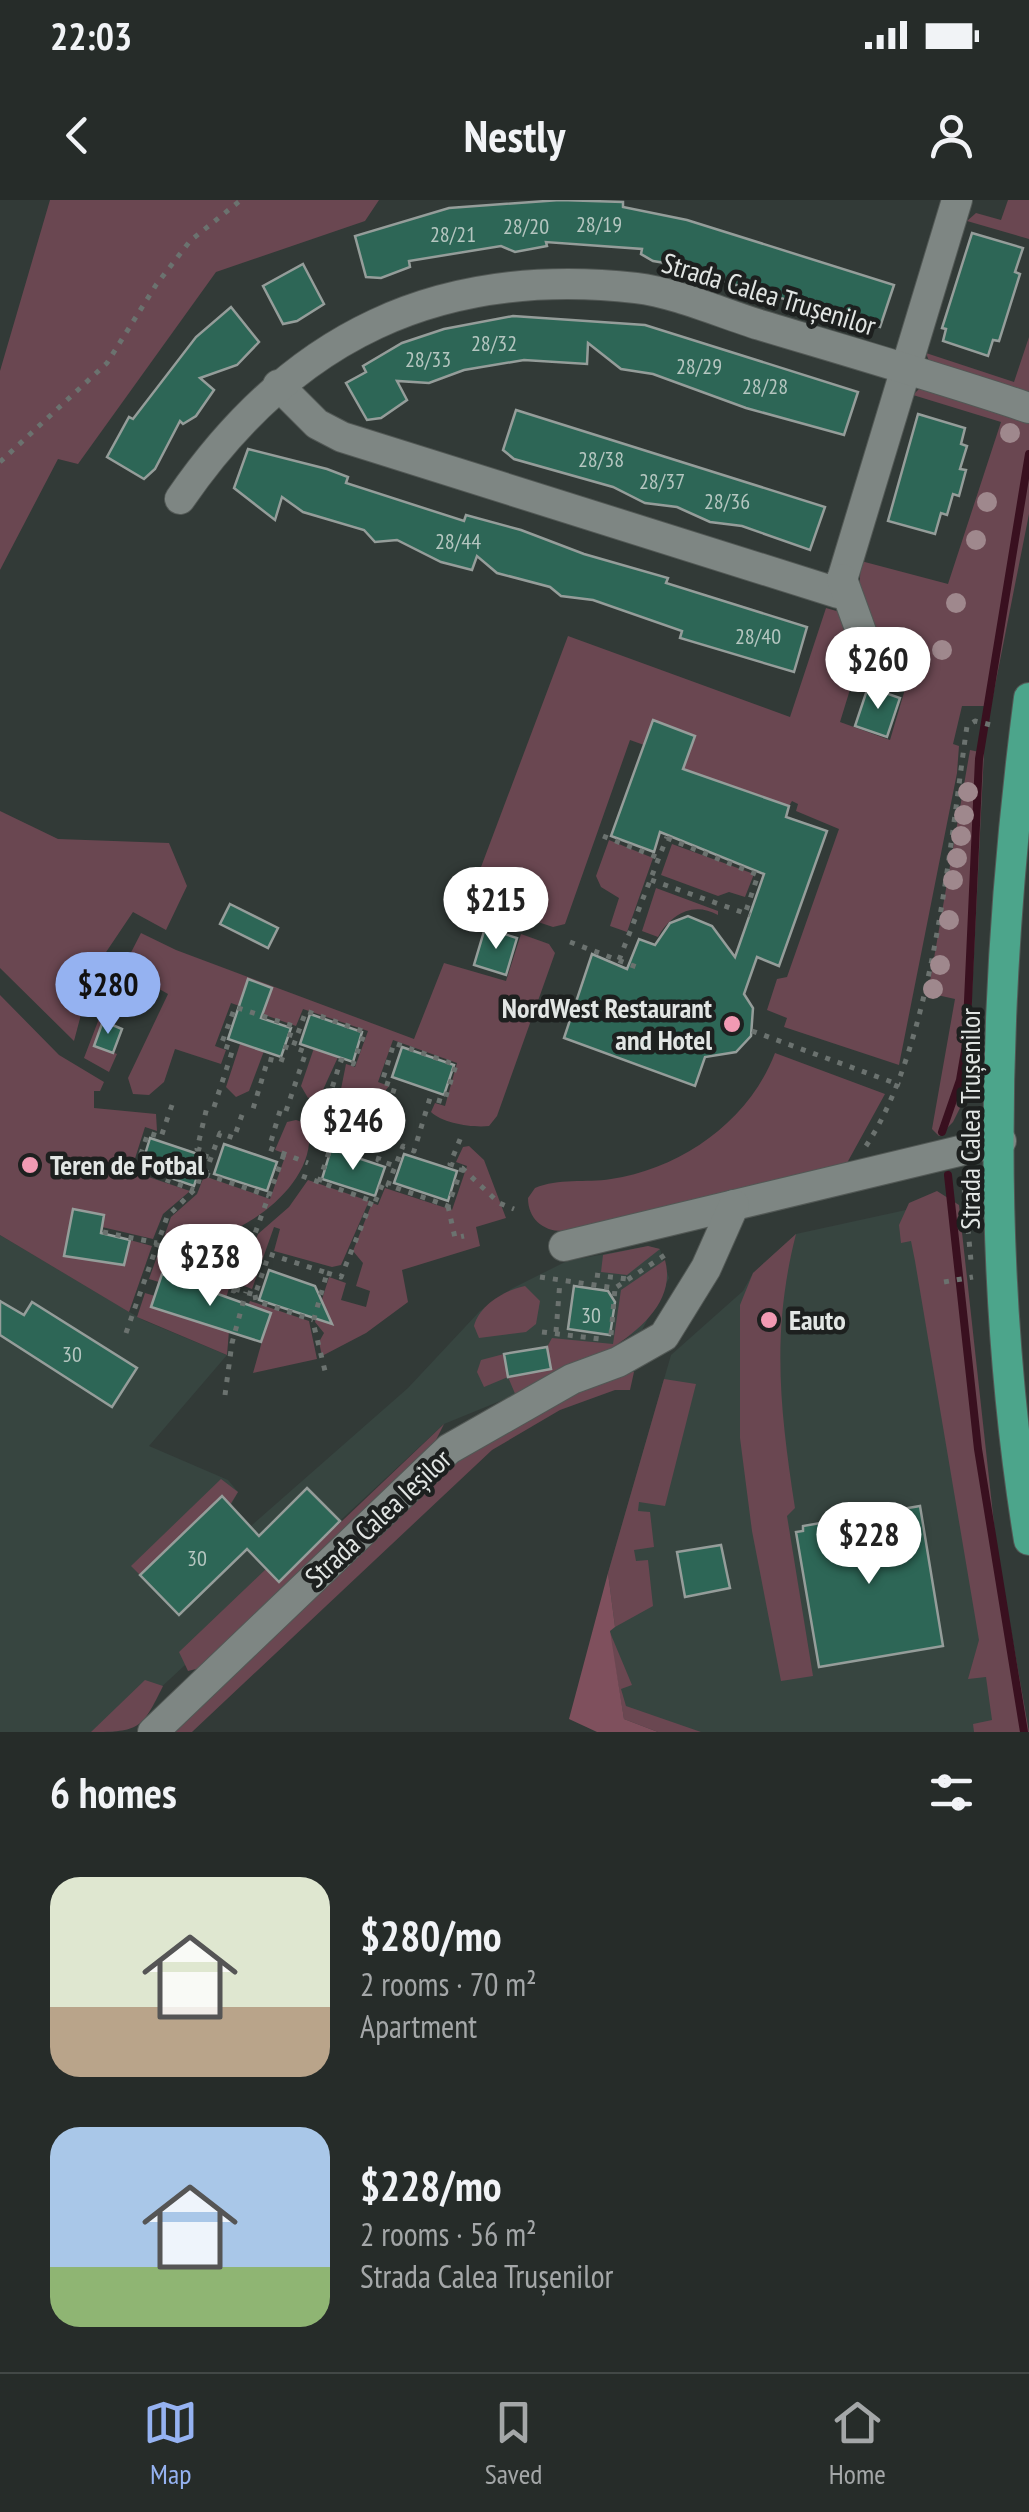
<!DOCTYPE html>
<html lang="en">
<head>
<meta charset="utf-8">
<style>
	:root { --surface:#262c29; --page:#2e3431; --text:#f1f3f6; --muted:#a4a7a8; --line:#424846; --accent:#95b2f1 }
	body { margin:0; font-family:"PT Sans Narrow",sans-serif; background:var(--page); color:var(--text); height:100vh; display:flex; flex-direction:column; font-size:38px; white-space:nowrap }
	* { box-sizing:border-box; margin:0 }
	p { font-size:32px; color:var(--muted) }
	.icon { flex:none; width:55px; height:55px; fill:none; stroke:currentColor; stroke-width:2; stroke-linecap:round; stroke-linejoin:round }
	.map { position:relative; height:1532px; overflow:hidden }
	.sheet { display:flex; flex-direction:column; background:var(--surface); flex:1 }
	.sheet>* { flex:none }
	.price { position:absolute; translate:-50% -85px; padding:0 22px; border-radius:35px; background:#fff; color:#222; font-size:32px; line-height:65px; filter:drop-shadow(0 2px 5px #0008) }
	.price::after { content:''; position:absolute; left:50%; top:60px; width:30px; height:22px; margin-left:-15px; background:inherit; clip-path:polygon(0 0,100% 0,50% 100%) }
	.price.active { background:var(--accent); color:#111 }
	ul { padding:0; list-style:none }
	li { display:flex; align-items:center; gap:30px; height:250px; padding:0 50px }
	li span { display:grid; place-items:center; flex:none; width:280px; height:200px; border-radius:30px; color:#555 }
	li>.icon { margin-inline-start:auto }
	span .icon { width:120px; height:120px; fill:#fffc; stroke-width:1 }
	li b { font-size:42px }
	h2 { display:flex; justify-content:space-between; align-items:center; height:120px; padding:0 50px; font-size:42px }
	.status { display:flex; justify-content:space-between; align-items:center; height:70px; padding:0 50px; background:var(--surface); direction:ltr }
	.status svg { height:28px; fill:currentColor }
	header { display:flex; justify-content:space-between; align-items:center; height:130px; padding:0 50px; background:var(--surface); font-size:45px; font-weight:600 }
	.tab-bar { display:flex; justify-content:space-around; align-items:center; height:140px; border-top:2px solid var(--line); background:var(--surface); font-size:28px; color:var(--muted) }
	.tab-bar a { display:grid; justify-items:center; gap:5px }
	.tab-bar .active { color:var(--accent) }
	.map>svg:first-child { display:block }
</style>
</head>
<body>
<div class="status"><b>22:03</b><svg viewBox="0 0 49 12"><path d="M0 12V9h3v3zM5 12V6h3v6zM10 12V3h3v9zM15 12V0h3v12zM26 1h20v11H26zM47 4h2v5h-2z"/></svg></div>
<header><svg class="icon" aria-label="back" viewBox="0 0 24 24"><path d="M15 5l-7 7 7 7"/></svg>Nestly<svg class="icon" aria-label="person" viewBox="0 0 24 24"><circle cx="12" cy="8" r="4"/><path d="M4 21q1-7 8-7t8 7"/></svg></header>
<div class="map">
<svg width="1029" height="1532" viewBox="0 0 1029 1532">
	<rect width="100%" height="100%" fill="#323a37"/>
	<g fill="#374540">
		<polygon points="906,1010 937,1011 996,1532 659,1532 624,1519 609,1430 608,1373 671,1155 743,1091 753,1073 796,1034"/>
		<polygon points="0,1035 143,1120 227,1155 149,1246 228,1280 238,1292 231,1305 251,1326 408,1188 480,1111 511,1089 567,1061 648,1046 660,1049 669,1078 642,1130 515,1195 444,1224 113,1532 0,1532"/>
	</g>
	<g fill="#6a4751">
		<polygon points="50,0 379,0 365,21 216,72 78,264 58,259 0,370 0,171"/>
		<polygon points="1008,0 1029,0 1029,39 967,21 976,13 1001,20"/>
		<polygon points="1029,137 1029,197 930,164 926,153 1014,182"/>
		<polygon points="921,187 1029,220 1029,314 991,506 962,506 953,544 959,546 957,573 899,865 784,827 787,818 767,810 777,779 787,777 839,629 796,611 798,604 792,601 789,606 683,569 695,536 653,520 644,545 630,540 565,724 553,727 469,699 568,436 790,517 826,408 847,414 860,457 840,522 890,540 919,442 896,433 894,441 875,435 859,394 861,361 948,384 1001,222 913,195"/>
		<polygon points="970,550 984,553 967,894 953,922 939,936 932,929 955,799 928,793"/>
		<polygon points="0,611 58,639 169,643 187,686 166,730 133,712 92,773 74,841 0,768"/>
		<polygon points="609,640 653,658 627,732 610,726 619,698 601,687 596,676"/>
		<polygon points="672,644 754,674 745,697 729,692 718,696 661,675"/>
		<path d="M656,688L718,711V715C693,701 671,714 658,737L642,731Z"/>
		<path d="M141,733L176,750L414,839L444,763L506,781L521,734L549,744L555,753L497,916L489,926C472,928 442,923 431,912L435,903L445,906L457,863L393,840L378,882L389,886L380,898L340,894L346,864L355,867L368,831L303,809L296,826L231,803L215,846L226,850L221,864L175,849L164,882L149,895L133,894L128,878L168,794L154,786L159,777L148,772L138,790L133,788L121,817L106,813L94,845L117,854L109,872L84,858L105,803Z"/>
		<polygon points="0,795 59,855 104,882 100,891 94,891 94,908 156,914 157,931 145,927 131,971 190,991 163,1014 153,1039 102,1027 104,1015 73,1010 65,1056 124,1065 130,1040 152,1046 129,1112 0,1035"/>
		<polygon points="240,844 264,851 249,891 236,897 226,887"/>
		<polygon points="314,848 338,857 322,892 308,898 301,886"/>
		<path d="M775,853L885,894L847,963L562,1031C542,1031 528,1018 528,998L535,988C558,978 586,983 611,979C682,968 749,921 775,853Z"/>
		<path d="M296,920L308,924C319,975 263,1021 220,1035L211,1064L234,1072L226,1098L162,1074L159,1082L149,1079L171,1017L197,994L204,976L270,999L286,954L275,950L287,922Z"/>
		<polygon points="469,946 484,960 506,1018 476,1027 480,1046 402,1070 408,1102 366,1133 322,1156 319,1142 324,1133 315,1122 329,1077 346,1083 341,1100 366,1107 370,1091 356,1086 363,1063 353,1051 372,1003 378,1005 385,988 452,1010 467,966 456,962 463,947"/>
		<polygon points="308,980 369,1001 341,1065 332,1067 274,1051 280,1029 274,1027 252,1089 239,1084 258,1034 289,1007"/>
		<polygon points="937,991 959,1005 997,1351 1029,1532 974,1532 973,1524 992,1520 986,1477 968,1479 979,1440 915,1061 911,1041 901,1043 899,1025 909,1003"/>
		<path d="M796,1034C771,1132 780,1210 795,1308L787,1316L813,1476L781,1481L752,1331L740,1238V1105L753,1073Z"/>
		<polygon points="648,1046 660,1049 627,1075 601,1072 603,1055"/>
		<path d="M665,1060C684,1130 565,1172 516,1196L508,1177L484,1187L477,1172L481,1160L504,1154L508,1176L550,1169L547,1147L552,1138L613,1144L621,1090Z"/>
		<path d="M525,1086L540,1101L536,1124L526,1132L479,1138L474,1126C479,1105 505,1090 525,1086Z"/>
		<polygon points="145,1093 155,1096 152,1106 229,1131 227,1155 137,1117"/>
		<polygon points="250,1101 309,1121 317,1159 253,1173 266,1127 247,1107"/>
		<polygon points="614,1171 634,1172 630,1190 615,1190 560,1210 492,1250 192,1532 174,1532 475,1245"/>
		<polygon points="664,1179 696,1184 665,1306 639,1302 638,1311 650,1312 654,1347 634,1350 636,1361 648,1360 653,1406 615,1427 608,1373"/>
		<polygon points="444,1224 436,1240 204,1467 188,1471 179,1452 266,1369 279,1381"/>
		<polygon points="221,1279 238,1292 230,1305 140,1375 131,1366"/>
		<polygon points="609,1430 632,1485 621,1489 626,1506 701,1532 658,1532 624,1519"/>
		<path d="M145,1480L163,1486C142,1529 139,1532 91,1532Z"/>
	</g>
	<polygon fill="#7f505d" points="608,1373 615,1427 610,1431 624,1519 658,1532 597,1532 569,1519"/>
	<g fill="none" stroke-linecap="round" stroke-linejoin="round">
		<g stroke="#39101f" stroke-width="8">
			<polyline points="942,932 960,880 966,845 979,559 1029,254"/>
			<polyline points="948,975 978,1249 1024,1532"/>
		</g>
	</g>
	<g fill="#2d6656" stroke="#959d9a" stroke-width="2.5">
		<polygon points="560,0 623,2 623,7 687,20 894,85 880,127 719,80 708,70 653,61 641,54 642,49 546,42 547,46 515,52 501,46 409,61 410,67 381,78 366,77 355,36 449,8"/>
		<polygon points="972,33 1023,48 1015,72 1020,74 999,141 993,140 988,156 943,141 946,129 942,128"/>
		<polygon points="303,64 324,104 297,121 283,124 263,86"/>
		<polygon points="231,107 259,142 237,165 200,178 214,190 196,216 183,224 180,221 155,269 144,279 107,257 129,217 133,219 196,137"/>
		<polygon points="513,116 645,125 858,192 844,235 746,208 653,174 621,169 588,143 587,164 524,160 464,170 429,183 397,181 407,200 381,218 367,220 346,183 366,172 363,166 402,143 444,129"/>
		<polygon points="516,210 825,307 810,350 742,326 710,322 677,307 645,303 613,287 514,259 503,250"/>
		<polygon points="918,214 965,228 961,244 967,246 960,269 966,270 959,296 953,294 947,315 941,313 935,334 888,321"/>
		<polygon points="248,249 327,269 348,277 346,283 464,321 466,315 521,330 584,354 668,378 666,383 807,427 794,472 680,438 682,431 593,400 561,396 550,387 497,373 477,356 472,370 441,362 397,340 375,342 364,330 303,312 282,297 275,320 234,288"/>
		<polygon points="868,487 900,498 887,537 855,526"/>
		<polygon points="653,520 695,536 683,569 789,606 786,617 827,631 779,766 757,757 744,794 753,808 751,836 736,852 705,857 695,886 564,838 592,754 627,769 639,739 655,745 670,723 688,716 712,726 735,757 764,674 660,632 654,652 611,636"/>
		<polygon points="230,704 278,728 268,748 220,724"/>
		<polygon points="485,728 517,738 506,775 474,765"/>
		<polygon points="248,779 272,788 261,818 291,828 281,857 228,839"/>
		<polygon points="310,814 362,832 353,862 300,844"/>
		<polygon points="103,821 122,829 113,853 94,846"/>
		<polygon points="402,847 454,865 444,895 392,877"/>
		<polygon points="150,938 204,956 194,986 141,968"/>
		<polygon points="224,944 277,962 267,991 214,974"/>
		<polygon points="331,949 385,967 375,996 322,979"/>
		<polygon points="404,954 457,971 448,1001 394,983"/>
		<polygon points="73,1009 104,1015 101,1033 130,1040 124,1065 64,1056"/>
		<polygon points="269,1070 315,1086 332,1124 259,1100"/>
		<polygon points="162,1074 271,1113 261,1142 151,1107"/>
		<polygon points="574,1086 608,1091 615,1102 610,1135 568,1129"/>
		<polygon points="0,1101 24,1115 32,1102 137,1168 112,1207 0,1135"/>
		<polygon points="547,1147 551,1169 508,1177 504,1154"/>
		<polygon points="307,1288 340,1321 279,1382 247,1349 179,1415 140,1375 222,1296 259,1336"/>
		<polygon points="920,1306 943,1446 819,1467 796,1332 803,1331 803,1326"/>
		<polygon points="721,1345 730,1388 685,1397 677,1352"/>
	</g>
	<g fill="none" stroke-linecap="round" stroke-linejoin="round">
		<defs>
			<g id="minor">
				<polyline points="278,185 317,224 342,237 838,393 957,0"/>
				<path d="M180,299C292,136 438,66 636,88C677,93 721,113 760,125C850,152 940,178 1029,208"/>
				<polyline points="842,379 871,459 907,470"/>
				<polyline points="564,1046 1001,941"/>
				<polyline points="153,1532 449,1249 572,1179 618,1162 664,1136 706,1068 734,1005"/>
			</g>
			<path id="highway" d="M1029,498C993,774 984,1064 1029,1340"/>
		</defs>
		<use href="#minor" stroke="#525855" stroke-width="32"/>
		<use href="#highway" stroke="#525855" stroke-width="32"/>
		<g stroke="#6b726f" stroke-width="5" stroke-dasharray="5 8" stroke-linecap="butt">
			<polyline points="0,262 107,163 156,85 190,41 241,0"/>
			<polyline points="603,636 659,658"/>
			<polyline points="667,638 758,675 745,714"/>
			<polyline points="651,680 750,715"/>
			<polyline points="570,742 639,768"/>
			<polyline points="619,760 667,637"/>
			<polyline points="752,831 900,885"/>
			<polyline points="172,905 161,937 148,933 136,969 194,990"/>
			<polyline points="214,907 233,849 221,845 235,807 293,826 281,862 268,859 253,909"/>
			<polyline points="280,911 269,948 308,963"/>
			<polyline points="286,911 306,852 293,847 306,811 365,832 353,864 341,860 324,913"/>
			<polyline points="385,918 395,886 382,882 394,843 456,865 444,902 430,898 414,951 403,946 388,985 448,1006 462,968 450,964 463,932"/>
			<polyline points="391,919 378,960 395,966"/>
			<path d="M866,946C933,845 949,649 967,526L975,521L995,526"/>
			<polyline points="462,968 499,1003 514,1009"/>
			<polyline points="205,974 220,933 234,938 244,909"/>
			<polyline points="205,974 269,996"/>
			<polyline points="302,976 375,1002 383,983 388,985"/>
			<polyline points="963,977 971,1061"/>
			<polyline points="319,982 332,943 342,947 352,914"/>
			<polyline points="448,1006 455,1038 464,1036"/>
			<polyline points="103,1032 157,1043"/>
			<polyline points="327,1073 341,1077 372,1000"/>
			<polyline points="595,1075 627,1079"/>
			<polyline points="540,1077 615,1088 665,1055 664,1048"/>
			<polyline points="944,1082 973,1077"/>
			<polyline points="219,1086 234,1091 284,954"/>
			<polyline points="235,1089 255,1095 269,1054 327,1073 313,1122 326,1175"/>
			<polyline points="255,1095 256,1101 313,1120"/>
			<polyline points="542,1132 600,1139"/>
			<polyline points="556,1132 560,1081"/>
			<polyline points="126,1133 167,1017 197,987 207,952 197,949 207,907"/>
			<polyline points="611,1135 615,1088"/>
			<polyline points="225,1195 232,1143 246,1092"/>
		</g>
		<use href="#minor" stroke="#7e8683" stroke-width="30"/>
		<use href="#highway" stroke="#4ca58b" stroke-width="30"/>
	</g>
	<g fill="#9f888d">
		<circle cx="1010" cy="233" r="10"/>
		<circle cx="987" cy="302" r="10"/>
		<circle cx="976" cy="340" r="10"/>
		<circle cx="956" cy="403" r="10"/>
		<circle cx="942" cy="450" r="10"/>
		<circle cx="968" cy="592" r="10"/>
		<circle cx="964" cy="615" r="10"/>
		<circle cx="961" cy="636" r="10"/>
		<circle cx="957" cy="658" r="10"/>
		<circle cx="953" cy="680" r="10"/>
		<circle cx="949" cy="720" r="10"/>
		<circle cx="940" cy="765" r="10"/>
		<circle cx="933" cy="789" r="10"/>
	</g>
	<g fill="#f19ab3" stroke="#1d201f" stroke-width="4">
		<circle cx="732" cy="824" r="10"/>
		<circle cx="30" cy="965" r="10"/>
		<circle cx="769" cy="1120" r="10"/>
	</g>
	<g text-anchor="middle" stroke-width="9" stroke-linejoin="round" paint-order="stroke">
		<g font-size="22" fill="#b5c6c0">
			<text x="599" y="32">28/19</text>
			<text x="526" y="34">28/20</text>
			<text x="453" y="42">28/21</text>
			<text x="494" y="151">28/32</text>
			<text x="428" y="167">28/33</text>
			<text x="699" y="174">28/29</text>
			<text x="765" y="194">28/28</text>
			<text x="601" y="267">28/38</text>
			<text x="662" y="289">28/37</text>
			<text x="727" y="309">28/36</text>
			<text x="458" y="349">28/44</text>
			<text x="758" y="444">28/40</text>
			<text x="591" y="1123">30</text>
			<text x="72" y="1162">30</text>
			<text x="197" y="1366">30</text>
		</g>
		<g font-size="28" fill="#e2e6e4" stroke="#1d201f">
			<text transform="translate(769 94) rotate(17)" y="10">Strada Calea Trușenilor</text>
			<text transform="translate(970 919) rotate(-90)" y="10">Strada Calea Trușenilor</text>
			<text transform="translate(378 1318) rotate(-43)" y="10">Strada Calea Ieșilor</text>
		</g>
		<g font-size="28" font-weight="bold" fill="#e2e6e4" stroke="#1d201f" text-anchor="start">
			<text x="712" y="818" text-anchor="end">NordWest Restaurant<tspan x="712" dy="32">and Hotel</tspan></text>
			<text x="50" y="975">Teren de Fotbal</text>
			<text x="789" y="1130">Eauto</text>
		</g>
	</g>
</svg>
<b class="price" style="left:878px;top:512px">$260</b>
<b class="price" style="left:496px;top:752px">$215</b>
<b class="price active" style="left:108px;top:837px">$280</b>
<b class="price" style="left:353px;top:973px">$246</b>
<b class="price" style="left:210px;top:1109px">$238</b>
<b class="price" style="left:869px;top:1387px">$228</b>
</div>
<section class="sheet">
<h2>6 homes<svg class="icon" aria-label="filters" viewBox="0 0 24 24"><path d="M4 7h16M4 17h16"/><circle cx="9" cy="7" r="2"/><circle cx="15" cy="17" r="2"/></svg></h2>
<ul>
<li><span style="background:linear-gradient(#dfe7d0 65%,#b9a48a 0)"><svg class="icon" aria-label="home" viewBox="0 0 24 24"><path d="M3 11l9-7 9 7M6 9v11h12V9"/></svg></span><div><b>$280/mo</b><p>2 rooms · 70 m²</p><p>Apartment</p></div></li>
<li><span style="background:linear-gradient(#a9c7e8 70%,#8fb573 0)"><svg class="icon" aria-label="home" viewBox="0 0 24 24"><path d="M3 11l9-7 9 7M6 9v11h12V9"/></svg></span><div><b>$228/mo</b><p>2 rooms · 56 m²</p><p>Strada Calea Trușenilor</p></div></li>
</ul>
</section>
<nav class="tab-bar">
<a class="active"><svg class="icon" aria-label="map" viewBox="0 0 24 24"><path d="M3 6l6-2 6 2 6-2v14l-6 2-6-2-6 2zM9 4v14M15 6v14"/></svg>Map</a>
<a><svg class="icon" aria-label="saved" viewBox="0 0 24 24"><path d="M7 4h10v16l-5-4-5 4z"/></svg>Saved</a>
<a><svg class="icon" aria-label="home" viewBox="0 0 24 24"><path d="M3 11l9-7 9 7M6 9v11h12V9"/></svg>Home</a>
</nav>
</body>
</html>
